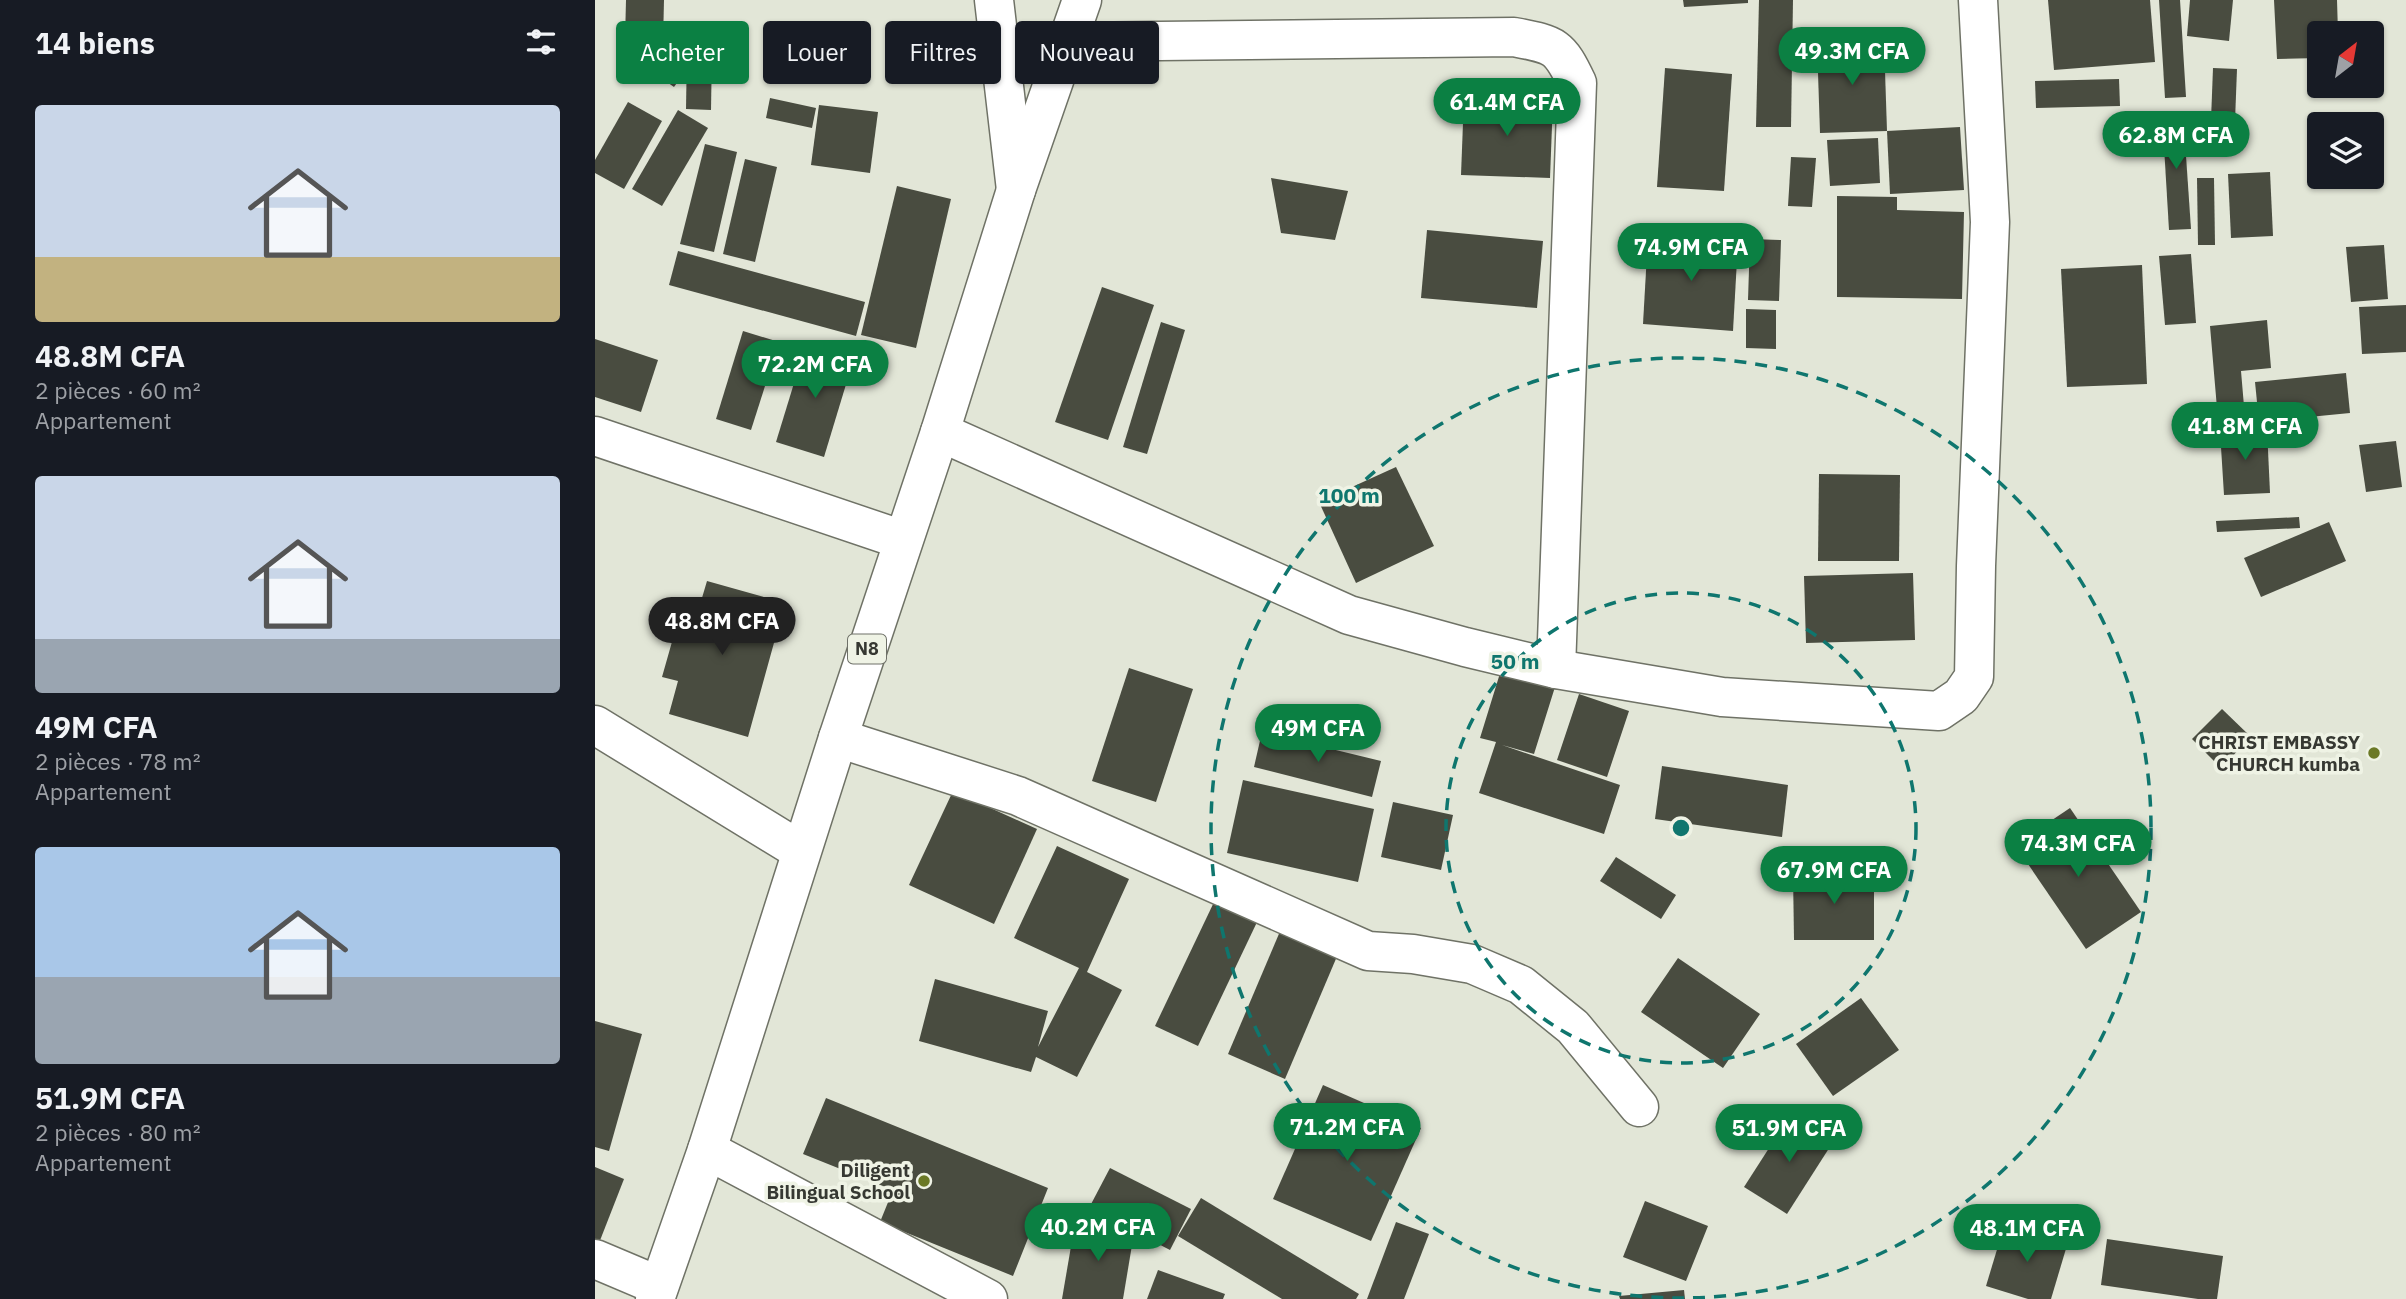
<!DOCTYPE html>
<html lang="fr">
<head>
<meta charset="utf-8">
<style>
	:root { --surface:#171b24; --page:#242831; --text:#f1f3f6; --muted:#9ea1a6; --accent:#0b8043 }
	body { margin:0; font-family:"IBM Plex Sans",sans-serif; background:var(--page); color:var(--text); height:100vh; display:flex; flex-direction:column; font-size:26px; white-space:nowrap }
	* { box-sizing:border-box; margin:0 }
	p { font-size:23px; color:var(--muted) }
	.icon { flex:none; width:38px; height:38px; fill:none; stroke:currentColor; stroke-width:2; stroke-linecap:round; stroke-linejoin:round }
	.map { position:relative; flex:1; overflow:hidden }
	.sheet { display:flex; flex-direction:column; background:var(--surface); width:595px }
	.sheet>* { flex:none }
	.top-card { position:absolute; left:21px; top:21px; width:665px; height:63px; display:flex; gap:14px }
	.needle { width:46px; rotate:31deg }
	.fabs { position:absolute; left:1712px; top:21px; display:grid; gap:14px }
	.fabs a { display:grid; place-items:center; width:77px; height:77px; border-radius:7px; background:var(--surface); box-shadow:0 2px 5px #0004; font-size:35px }
	.price { position:absolute; translate:-50% -60px; padding:0 16px; border-radius:24px; background:var(--accent); color:#fff; font-size:23px; line-height:46px; filter:drop-shadow(0 2px 4px #0008) }
	.price::after { content:''; position:absolute; left:50%; top:42px; width:21px; height:16px; margin-left:-10px; background:inherit; clip-path:polygon(0 0,100% 0,50% 100%) }
	.price.current { background:#222; color:#fff }
	ul { padding:0; list-style:none }
	li { display:grid; align-content:center; gap:14px; height:371px; padding:0 35px }
	li span { display:grid; place-items:center; height:217px; border-radius:7px; color:#555 }
	li>.icon { margin-inline-start:auto }
	span .icon { width:126px; height:126px; fill:#fffc; stroke-width:1 }
	li b { font-size:30px }
	h2 { display:flex; justify-content:space-between; align-items:center; height:84px; padding:0 35px; font-size:30px }
	.chip { padding:0 24px; border-radius:7px; background:var(--surface); box-shadow:0 2px 5px #0004; font-size:24px; line-height:63px }
	.chip.current { background:var(--accent); color:#fff }
	main { display:flex; flex:1; min-height:0 }
	.map>svg:first-child { display:block }
</style>
</head>
<body>
<main>
<section class="sheet">
<h2>14 biens<svg class="icon" aria-label="filters" viewBox="0 0 24 24"><path d="M4 7h16M4 17h16"/><circle cx="9" cy="7" r="2"/><circle cx="15" cy="17" r="2"/></svg></h2>
<ul>
<li><span style="background:linear-gradient(#c9d6e8 70%,#c2b280 0)"><svg class="icon" aria-label="home" viewBox="0 0 24 24"><path d="M3 11l9-7 9 7M6 9v11h12V9"/></svg></span><div><b>48.8M CFA</b><p>2 pièces · 60 m²</p><p>Appartement</p></div></li>
<li><span style="background:linear-gradient(#c9d6e8 75%,#9aa5b1 0)"><svg class="icon" aria-label="home" viewBox="0 0 24 24"><path d="M3 11l9-7 9 7M6 9v11h12V9"/></svg></span><div><b>49M CFA</b><p>2 pièces · 78 m²</p><p>Appartement</p></div></li>
<li><span style="background:linear-gradient(#a9c7e8 60%,#9aa5b1 0)"><svg class="icon" aria-label="home" viewBox="0 0 24 24"><path d="M3 11l9-7 9 7M6 9v11h12V9"/></svg></span><div><b>51.9M CFA</b><p>2 pièces · 80 m²</p><p>Appartement</p></div></li>
</ul>
</section>
<div class="map">
<svg width="1811" height="1299" viewBox="0 0 1811 1299">
	<rect width="100%" height="100%" fill="#e2e6d7"/>
	<g fill="#494c40">
		<polygon points="31,0 69,0 68,42 30,40"/>
		<polygon points="1088,0 1153,0 1153,3 1089,7"/>
		<polygon points="1164,0 1198,0 1196,127 1161,127"/>
		<polygon points="1453,0 1555,0 1560,62 1459,70"/>
		<polygon points="1564,0 1585,0 1591,97 1570,98"/>
		<polygon points="1595,0 1638,0 1634,41 1592,36"/>
		<polygon points="1679,0 1742,0 1743,33 1724,33 1724,58 1682,59"/>
		<polygon points="1289,41 1292,131 1225,133 1222,43"/>
		<polygon points="54,44 91,70 79,87 42,61"/>
		<polygon points="92,48 117,49 116,110 91,109"/>
		<polygon points="1070,68 1137,74 1129,191 1062,187"/>
		<polygon points="1618,68 1642,69 1639,147 1615,146"/>
		<polygon points="1524,79 1525,106 1441,108 1440,81"/>
		<polygon points="869,97 958,100 955,178 866,175"/>
		<polygon points="175,98 221,108 217,128 171,118"/>
		<polygon points="33,102 67,121 29,189 0,173 0,160"/>
		<polygon points="224,105 283,112 275,173 216,165"/>
		<polygon points="83,110 113,128 67,206 37,189"/>
		<polygon points="1588,112 1596,229 1574,230 1567,113"/>
		<polygon points="1365,127 1369,190 1295,194 1292,131"/>
		<polygon points="1283,138 1285,183 1235,186 1232,140"/>
		<polygon points="110,144 142,152 119,252 85,244"/>
		<polygon points="1196,157 1221,158 1217,207 1193,206"/>
		<polygon points="150,159 182,167 160,262 128,254"/>
		<polygon points="1675,172 1678,236 1636,238 1633,174"/>
		<polygon points="676,178 753,191 740,240 686,233"/>
		<polygon points="1602,178 1619,178 1620,245 1603,245"/>
		<polygon points="302,186 356,199 321,348 266,335"/>
		<polygon points="1242,196 1302,197 1302,210 1369,212 1367,299 1242,297"/>
		<polygon points="832,230 948,241 942,308 826,298"/>
		<polygon points="1053,236 1143,242 1138,331 1048,324"/>
		<polygon points="1155,239 1186,240 1184,301 1153,300"/>
		<polygon points="1789,245 1793,299 1756,302 1751,247"/>
		<polygon points="83,251 270,302 261,336 74,285"/>
		<polygon points="1596,254 1601,323 1570,325 1564,256"/>
		<polygon points="1547,265 1552,384 1472,387 1466,269"/>
		<polygon points="507,287 559,305 513,440 460,422"/>
		<polygon points="1811,305 1811,352 1767,354 1764,307"/>
		<polygon points="1151,309 1181,310 1181,349 1151,348"/>
		<polygon points="1672,320 1676,368 1646,371 1650,418 1623,420 1615,326"/>
		<polygon points="566,322 590,330 552,454 528,447"/>
		<polygon points="148,331 184,342 156,430 121,419"/>
		<polygon points="0,339 63,360 46,412 0,397"/>
		<polygon points="211,344 259,358 229,457 181,442"/>
		<polygon points="1751,373 1755,413 1664,422 1660,382"/>
		<polygon points="1672,429 1675,493 1629,495 1625,431"/>
		<polygon points="1801,441 1807,487 1771,492 1764,445"/>
		<polygon points="801,467 839,546 761,583 724,502"/>
		<polygon points="1224,474 1305,475 1304,561 1223,561"/>
		<polygon points="1704,517 1705,528 1622,532 1621,521"/>
		<polygon points="1734,522 1751,561 1666,597 1649,558"/>
		<polygon points="1318,573 1320,640 1211,643 1209,576"/>
		<polygon points="112,581 190,603 153,737 74,714 83,681 67,677 88,603 104,608"/>
		<polygon points="534,668 598,689 561,802 497,781"/>
		<polygon points="906,670 960,687 939,754 907,745 1025,785 1009,834 884,793 901,742 885,738"/>
		<polygon points="984,694 1034,711 1012,777 962,760"/>
		<polygon points="1627,709 1656,737 1626,768 1597,739"/>
		<polygon points="667,732 786,761 777,797 659,767"/>
		<polygon points="1067,766 1193,785 1187,837 1060,819"/>
		<polygon points="648,780 779,809 763,882 632,853"/>
		<polygon points="358,791 442,829 399,924 314,885"/>
		<polygon points="798,802 858,815 846,870 786,857"/>
		<polygon points="1475,808 1546,912 1491,949 1420,845"/>
		<polygon points="462,846 534,879 492,972 527,990 482,1077 441,1057 436,1072 324,1041 340,979 453,1011 443,1047 484,968 419,938"/>
		<polygon points="1021,857 1081,895 1066,919 1005,881"/>
		<polygon points="1198,873 1279,873 1279,940 1199,940"/>
		<polygon points="620,900 663,920 603,1046 560,1026"/>
		<polygon points="686,929 743,954 690,1079 633,1054"/>
		<polygon points="1083,958 1165,1014 1128,1068 1046,1012"/>
		<polygon points="1266,998 1304,1050 1238,1096 1201,1044"/>
		<polygon points="0,1021 47,1034 14,1151 0,1147"/>
		<polygon points="728,1085 826,1128 776,1241 678,1199"/>
		<polygon points="231,1098 453,1188 418,1276 285,1222 298,1190 208,1154"/>
		<polygon points="1196,1114 1238,1142 1192,1214 1149,1187"/>
		<polygon points="0,1167 29,1179 4,1243 0,1242"/>
		<polygon points="515,1168 596,1209 575,1250 494,1208"/>
		<polygon points="606,1198 764,1294 761,1299 687,1299 583,1236"/>
		<polygon points="1050,1201 1113,1226 1091,1281 1028,1257"/>
		<polygon points="801,1222 834,1234 809,1299 772,1299"/>
		<polygon points="480,1223 539,1233 528,1299 467,1299"/>
		<polygon points="1410,1223 1473,1242 1456,1299 1433,1299 1391,1286"/>
		<polygon points="1512,1239 1628,1256 1622,1299 1603,1299 1506,1285"/>
		<polygon points="563,1270 630,1294 628,1299 552,1299"/>
		<polygon points="1089,1290 1090,1299 1025,1299 1024,1296"/>
	</g>
	<g fill="none" stroke-linecap="round" stroke-linejoin="round">
		<defs>
			<g id="minor">
				<polyline points="399,0 421,190"/>
				<path d="M474,42L919,37C960,45 964,45 982,83L961,669"/>
				<polyline points="345,432 754,615 870,647 961,669 1127,697 1344,711 1366,696 1379,677 1381,566 1395,222 1383,0"/>
				<polyline points="0,436 308,540"/>
				<polyline points="0,725 206,851"/>
				<polyline points="243,738 423,796 773,951 818,954 877,964 926,985 978,1027 1044,1107"/>
				<polyline points="112,1150 393,1299"/>
				<polyline points="0,1259 64,1286"/>
			</g>
			<polyline id="trunk" points="60,1299 112,1150 243,738 345,432 421,190 487,0"/>
		</defs>
		<use href="#minor" stroke="#6f7266" stroke-width="41"/>
		<use href="#trunk" stroke="#6f7266" stroke-width="41"/>
		<use href="#minor" stroke="#fff" stroke-width="38"/>
		<use href="#trunk" stroke="#fff" stroke-width="38"/>
	</g>
	<g fill="none" stroke="#0f766e" stroke-width="3.5" stroke-dasharray="12 9">
		<circle cx="1086" cy="828" r="235"/>
		<circle cx="1086" cy="828" r="470"/>
	</g>
	<g fill="#6b7926" stroke="#eff3e5" stroke-width="2.5">
		<circle cx="1779" cy="753" r="7"/>
		<circle cx="329" cy="1181" r="7"/>
	</g>
	<g text-anchor="middle" stroke-width="7" stroke-linejoin="round" paint-order="stroke">
		<rect fill="#eff3e5" stroke="#6e7068" stroke-width="2" x="253" y="634.5" width="38" height="29" rx="5"/>
		<g font-size="18" font-weight="bold" fill="#363832">
			<text x="272" y="655">N8</text>
		</g>
		<g font-size="19" font-weight="bold" fill="#363832" stroke="#eff3e5" text-anchor="end">
			<text x="1765" y="749">CHRIST EMBASSY<tspan x="1765" dy="22">CHURCH kumba</tspan></text>
			<text x="315" y="1177">Diligent<tspan x="315" dy="22">Bilingual School</tspan></text>
		</g>
	</g>
	<circle cx="1086" cy="828" r="10" fill="#0f766e" stroke="#eff3e5" stroke-width="3.5"/>
	<g font-size="21" text-anchor="middle" font-weight="bold" fill="#0f766e" stroke="#eff3e5" stroke-width="7" stroke-linejoin="round" paint-order="stroke">
		<text x="754" y="503">100 m</text>
		<text x="920" y="669">50 m</text>
	</g>
</svg>
<div class="fabs">
<a><svg class="needle" viewBox="-14 -14 28 28"><path d="M0-13l5 13h-10z" fill="#e53935"/><path d="M0 13l5-13h-10z" fill="#9ea1a6"/></svg></a>
<a><svg class="icon" aria-label="layers" viewBox="0 0 24 24"><path d="M12 4l9 5-9 5-9-5zM3 14l9 5 9-5"/></svg></a>
</div>
<b class="price" style="left:1257px;top:87px">49.3M CFA</b>
<b class="price" style="left:912px;top:138px">61.4M CFA</b>
<b class="price" style="left:1581px;top:171px">62.8M CFA</b>
<b class="price" style="left:1096px;top:283px">74.9M CFA</b>
<b class="price" style="left:220px;top:400px">72.2M CFA</b>
<b class="price" style="left:1650px;top:462px">41.8M CFA</b>
<b class="price current" style="left:127px;top:657px">48.8M CFA</b>
<b class="price" style="left:723px;top:764px">49M CFA</b>
<b class="price" style="left:1483px;top:879px">74.3M CFA</b>
<b class="price" style="left:1239px;top:906px">67.9M CFA</b>
<b class="price" style="left:752px;top:1163px">71.2M CFA</b>
<b class="price" style="left:1194px;top:1164px">51.9M CFA</b>
<b class="price" style="left:503px;top:1263px">40.2M CFA</b>
<b class="price" style="left:1432px;top:1264px">48.1M CFA</b>
<div class="top-card">
<a class="chip current">Acheter</a>
<a class="chip">Louer</a>
<a class="chip">Filtres</a>
<a class="chip">Nouveau</a>
</div>
</div>
</main>
</body>
</html>
